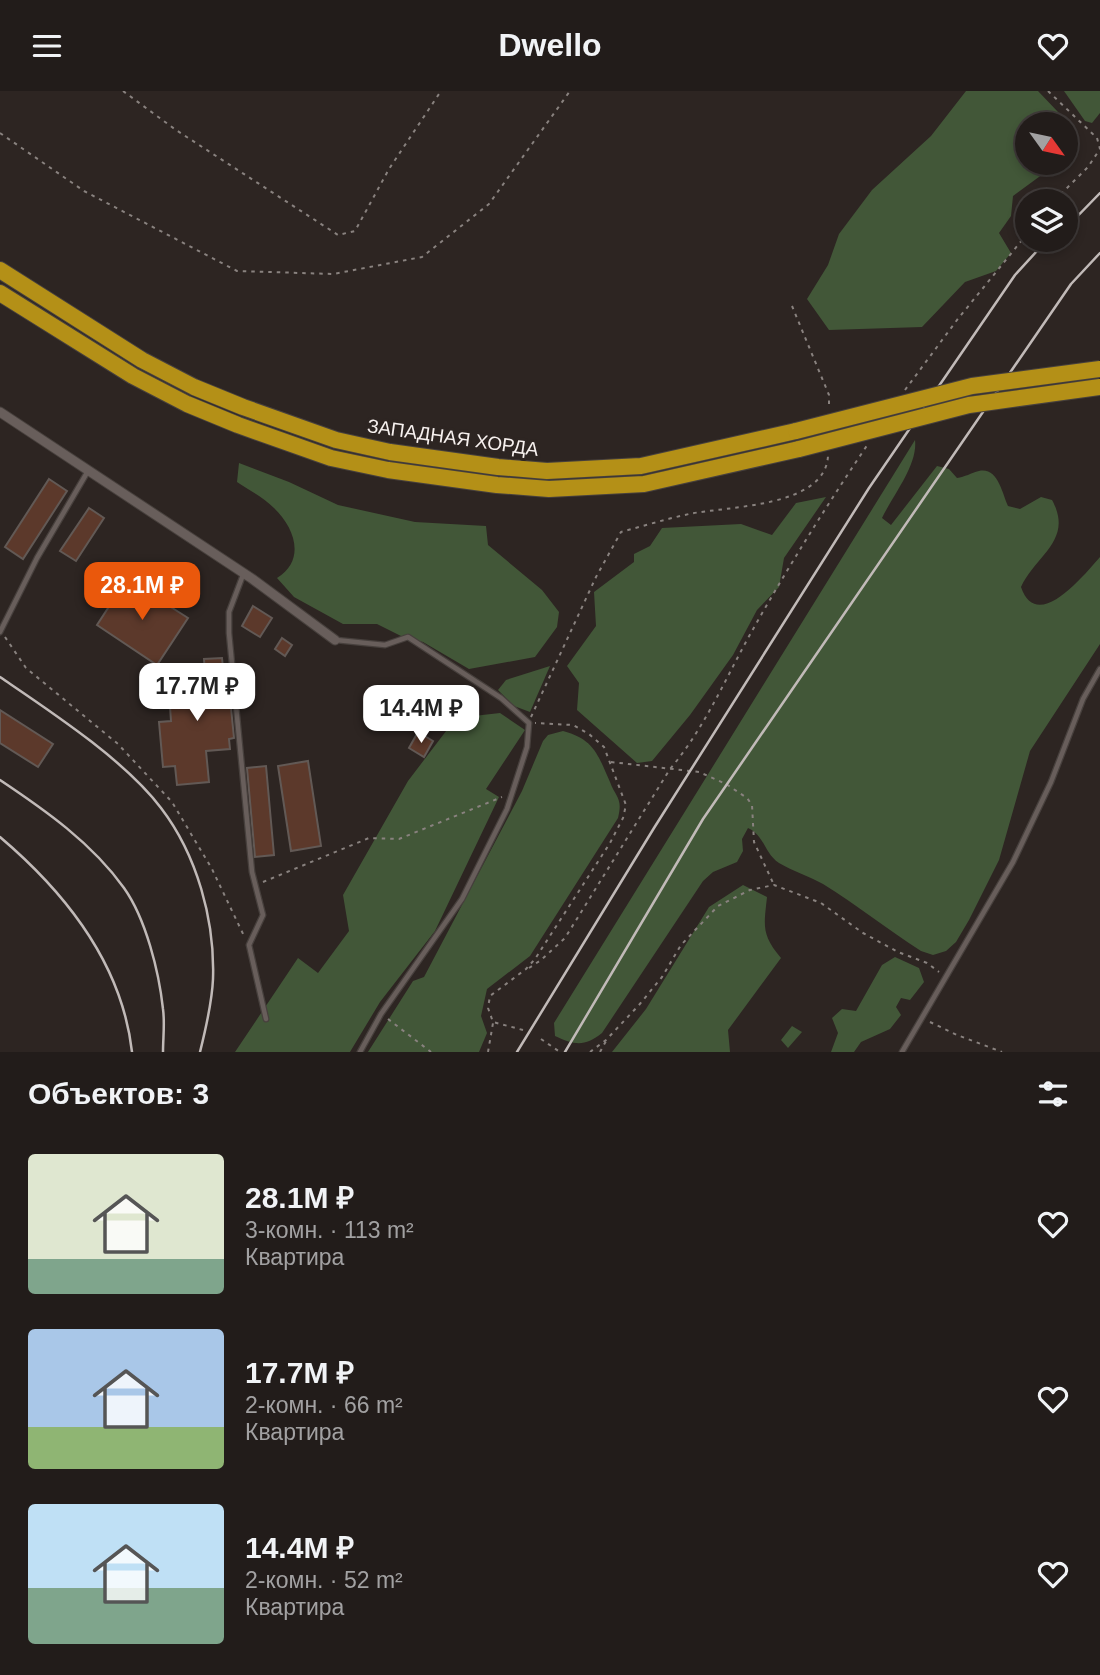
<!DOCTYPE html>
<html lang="ru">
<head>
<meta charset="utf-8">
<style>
	:root { --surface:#221c1a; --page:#2a2523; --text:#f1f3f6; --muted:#a2a1a2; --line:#3f3a39; --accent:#ea580c }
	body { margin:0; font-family:Helvetica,sans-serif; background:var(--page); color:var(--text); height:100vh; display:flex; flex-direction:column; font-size:26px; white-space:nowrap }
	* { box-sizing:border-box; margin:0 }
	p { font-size:23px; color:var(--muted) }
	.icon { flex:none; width:38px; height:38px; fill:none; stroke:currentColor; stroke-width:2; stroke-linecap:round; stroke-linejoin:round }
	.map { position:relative; height:961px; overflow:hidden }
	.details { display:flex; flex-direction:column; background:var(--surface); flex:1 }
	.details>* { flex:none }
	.needle { width:46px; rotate:123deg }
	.tools { position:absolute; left:1015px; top:21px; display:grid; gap:14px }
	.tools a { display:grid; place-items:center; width:63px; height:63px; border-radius:50%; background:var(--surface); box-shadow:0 4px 10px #0003,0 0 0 2px var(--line); font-size:35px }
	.price { position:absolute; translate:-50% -60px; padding:0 16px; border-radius:14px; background:#fff; color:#222; font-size:23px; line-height:46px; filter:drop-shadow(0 2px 4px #0008) }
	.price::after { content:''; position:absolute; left:50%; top:42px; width:21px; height:16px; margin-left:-10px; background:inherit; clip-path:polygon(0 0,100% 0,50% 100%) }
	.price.on { background:var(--accent); color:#fff }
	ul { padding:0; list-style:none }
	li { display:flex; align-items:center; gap:21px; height:175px; padding:0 28px }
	li span { display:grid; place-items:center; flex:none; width:196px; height:140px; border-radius:7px; color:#555 }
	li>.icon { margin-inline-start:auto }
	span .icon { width:84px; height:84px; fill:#fffc; stroke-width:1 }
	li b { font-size:30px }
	h2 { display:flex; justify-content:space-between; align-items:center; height:84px; padding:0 28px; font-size:30px }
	header { display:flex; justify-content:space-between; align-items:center; height:91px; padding:0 28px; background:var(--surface); font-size:32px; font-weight:700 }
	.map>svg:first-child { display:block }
</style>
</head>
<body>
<header><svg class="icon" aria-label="menu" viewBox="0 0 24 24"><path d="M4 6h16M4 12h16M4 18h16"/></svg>Dwello<svg class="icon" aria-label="heart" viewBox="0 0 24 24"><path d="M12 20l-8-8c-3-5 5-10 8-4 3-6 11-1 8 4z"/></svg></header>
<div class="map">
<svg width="1100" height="961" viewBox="0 0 1100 961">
	<rect width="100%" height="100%" fill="#2d2522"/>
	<g fill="#425738">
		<polygon points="966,0 1038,0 1078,42 1066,61 1066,33 1027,33 1027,72 1058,72 1013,105 1011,125 999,142 1011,162 996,180 965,191 922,236 829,239 807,208 828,174 839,143 872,99 931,45"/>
		<polygon points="1064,0 1100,0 1100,22 1092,32 1085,30"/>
		<path d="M915,349C918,374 893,404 882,427L891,434L937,375L949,378L957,387C965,386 971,382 979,380C998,376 1002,402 1008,415L1020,418L1041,406L1052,409C1074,449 1036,464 1021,496C1037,543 1084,484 1100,466V553L1030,660L999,769L969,829L956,851L946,860L933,864L921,860C887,838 857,814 823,793C809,785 792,780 779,772C764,762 765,745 748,737L742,748L743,760L737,771L713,781L703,790L602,942C585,956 574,954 555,945L554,932Z"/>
		<path d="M239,372L289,391L338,414L415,431L486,435L488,454L542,499L559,521L557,536L535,566L469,578L423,551L401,545L377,533H343L294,506L277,487C306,469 295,437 274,417C264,407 249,399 237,391Z"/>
		<polygon points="826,406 784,467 779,496 757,519 733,564 690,624 652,670 637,672 577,619 579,592 567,575 596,535 594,501 634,471 634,463 650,455 662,437 741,433 772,444 796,412"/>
		<polygon points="550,575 530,621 514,615 498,599 506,589"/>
		<polygon points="500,622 525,639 486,698 499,706 435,840 380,911 350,961 235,961 298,867 318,882 349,840 343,804 408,690 456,627"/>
		<path d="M563,640C594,648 598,664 610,691C616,707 623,707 618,727L530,865L487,898L481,925L487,942L479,961H368L413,890L424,886L522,700L543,650L548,644Z"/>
		<path d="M743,794L767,806C764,835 761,843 781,867L728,939L730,961H612L646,918L709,816Z"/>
		<polygon points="895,866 919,877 924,891 910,909 901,907 896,916 901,924 890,938 861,951 854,961 831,961 838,942 832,927 842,918 856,920 882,874"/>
		<polygon points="792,935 802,941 788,957 781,949"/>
	</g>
	<g fill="#5c392b" stroke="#625955" stroke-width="2">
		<polygon points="49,388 67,400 23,468 5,456"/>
		<polygon points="89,417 104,427 76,470 60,460"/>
		<polygon points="127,488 188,527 157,574 97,534"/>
		<polygon points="253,515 272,527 260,546 242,535"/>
		<polygon points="282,547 292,554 285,565 275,558"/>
		<polygon points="222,567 225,597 229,597 234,647 229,648 230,658 206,660 209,691 177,694 175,675 163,676 159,631 171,630 168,587 205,583 204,568"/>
		<polygon points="0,619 53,653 38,676 0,652"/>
		<polygon points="418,641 433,650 424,666 409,657"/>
		<polygon points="308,670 321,755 291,760 278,675"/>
		<polygon points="266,675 274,764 255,766 247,677"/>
	</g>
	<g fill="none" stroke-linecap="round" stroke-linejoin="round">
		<defs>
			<g id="lane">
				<polyline points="243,484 229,521 229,542 252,781 263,824 249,854 266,928"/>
				<polyline points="0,541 37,467 88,380"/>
				<polyline points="336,549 385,554 408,546 501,607 529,632 527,656 507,718 462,808 381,923 360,961"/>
				<polyline points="902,961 1013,771 1051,691 1083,608 1100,578"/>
			</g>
			<polyline id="street" points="0,321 251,487 335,549"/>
			<g id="highway">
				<polyline points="0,179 142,269 194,296 243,316 336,349 390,361 498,376 547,380 641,375 796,340"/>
				<polyline points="0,202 133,285 187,313 238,334 331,367 388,379 497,394 549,398 644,393 799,358"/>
			</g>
		</defs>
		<use href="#lane" stroke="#47403d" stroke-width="7"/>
		<use href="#street" stroke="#47403d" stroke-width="11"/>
		<use href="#highway" stroke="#47403d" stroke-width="18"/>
		<g stroke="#89827f" stroke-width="2" stroke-dasharray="3.5 5" stroke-linecap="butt">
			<polyline points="123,0 176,39 338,144 355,140 389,78 441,0"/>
			<polyline points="1048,0 1097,47 1100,58 1088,76 1054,110"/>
			<polyline points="0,42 84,100 237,180 333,183 422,166 489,113 570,0"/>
			<polyline points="792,215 829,304 829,317"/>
			<polyline points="905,299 957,229 1027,143"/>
			<polyline points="5,546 26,577 118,653 172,711 212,778 245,847"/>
			<path d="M531,626L596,486L621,441C643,435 666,428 689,423C727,415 825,417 828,365"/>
			<polyline points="611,671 699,681 726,693 747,707 752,714 754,751 774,794"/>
			<polyline points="263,791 369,747 399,748 502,706"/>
			<path d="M529,877L541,869L565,847L670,678C705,637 726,586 752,540C788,476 827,414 868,353"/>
			<polyline points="388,928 431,961"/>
			<polyline points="930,931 957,944 1002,961"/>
			<polyline points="523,939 493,931 488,917 490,905 526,878 535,868 610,752 623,727 626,714 604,656 589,643 573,634 535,632"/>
			<polyline points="541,948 560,961"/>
			<polyline points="488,961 493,932"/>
			<polyline points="590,961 606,949 639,914 662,886 681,854 718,815 750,799 774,794 821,812 863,842 898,861 927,872 939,881"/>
			<polyline points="600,961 606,950"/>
		</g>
		<use href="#lane" stroke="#685e5b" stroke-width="4.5"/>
		<use href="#street" stroke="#685e5b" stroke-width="9"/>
		<use href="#highway" stroke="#b49017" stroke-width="16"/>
		<g stroke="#c1bab8" stroke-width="2.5">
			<polyline points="1066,137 1100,102"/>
			<path d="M0,586C50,620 125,669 161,717C197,764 215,829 213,888C212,912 206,937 200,961"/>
			<path d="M0,689C45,719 92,752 124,797C146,828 159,881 163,918C165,932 163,947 163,961"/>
			<path d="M0,746C66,802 122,872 132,961"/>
			<polyline points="517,961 654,737 869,397 1015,184 1047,149"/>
			<polyline points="565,961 703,728 1071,193 1100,162"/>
		</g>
		<defs>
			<g id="highway-bridge">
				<polyline points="796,340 972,295 1100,278"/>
				<polyline points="799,358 969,314 1100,296"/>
			</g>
		</defs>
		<use href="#highway-bridge" stroke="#47403d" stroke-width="18" stroke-linecap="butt"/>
		<use href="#highway-bridge" stroke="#b49017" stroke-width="16"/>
	</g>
	<g text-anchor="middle" stroke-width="6" stroke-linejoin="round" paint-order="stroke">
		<g font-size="19" fill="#f7f1ef" stroke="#2d2522">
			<text transform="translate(453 346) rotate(8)" y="7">ЗАПАДНАЯ ХОРДА</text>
		</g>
	</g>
</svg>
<div class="tools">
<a><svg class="needle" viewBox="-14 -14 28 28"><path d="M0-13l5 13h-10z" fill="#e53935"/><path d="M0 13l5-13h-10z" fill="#a2a1a2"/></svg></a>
<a><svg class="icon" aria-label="layers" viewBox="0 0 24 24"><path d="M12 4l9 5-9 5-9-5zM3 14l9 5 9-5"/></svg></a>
</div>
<b class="price on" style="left:142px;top:531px">28.1M ₽</b>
<b class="price" style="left:197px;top:632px">17.7M ₽</b>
<b class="price" style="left:421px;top:654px">14.4M ₽</b>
</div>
<section class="details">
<h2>Объектов: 3<svg class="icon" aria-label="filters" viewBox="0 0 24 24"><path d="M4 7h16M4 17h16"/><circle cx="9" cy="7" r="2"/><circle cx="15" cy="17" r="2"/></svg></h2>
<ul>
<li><span style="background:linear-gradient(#dfe7d0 75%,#7fa58c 0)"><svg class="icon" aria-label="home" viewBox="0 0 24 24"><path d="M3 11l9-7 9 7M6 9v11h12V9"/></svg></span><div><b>28.1M ₽</b><p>3-комн. · 113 m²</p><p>Квартира</p></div><svg class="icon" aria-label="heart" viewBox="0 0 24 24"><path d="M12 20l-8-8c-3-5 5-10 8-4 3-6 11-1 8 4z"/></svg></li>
<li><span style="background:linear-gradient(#a9c7e8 70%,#8fb573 0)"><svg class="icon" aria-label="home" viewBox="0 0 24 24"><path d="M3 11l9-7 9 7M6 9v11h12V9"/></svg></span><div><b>17.7M ₽</b><p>2-комн. · 66 m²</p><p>Квартира</p></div><svg class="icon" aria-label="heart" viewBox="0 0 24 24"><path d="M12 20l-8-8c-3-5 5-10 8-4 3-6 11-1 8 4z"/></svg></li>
<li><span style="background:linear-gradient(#bfe0f5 60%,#7fa58c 0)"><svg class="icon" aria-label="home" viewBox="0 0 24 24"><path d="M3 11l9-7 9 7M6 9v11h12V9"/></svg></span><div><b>14.4M ₽</b><p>2-комн. · 52 m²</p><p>Квартира</p></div><svg class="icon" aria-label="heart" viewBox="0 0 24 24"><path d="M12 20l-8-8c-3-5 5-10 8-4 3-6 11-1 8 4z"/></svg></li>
</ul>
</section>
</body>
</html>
